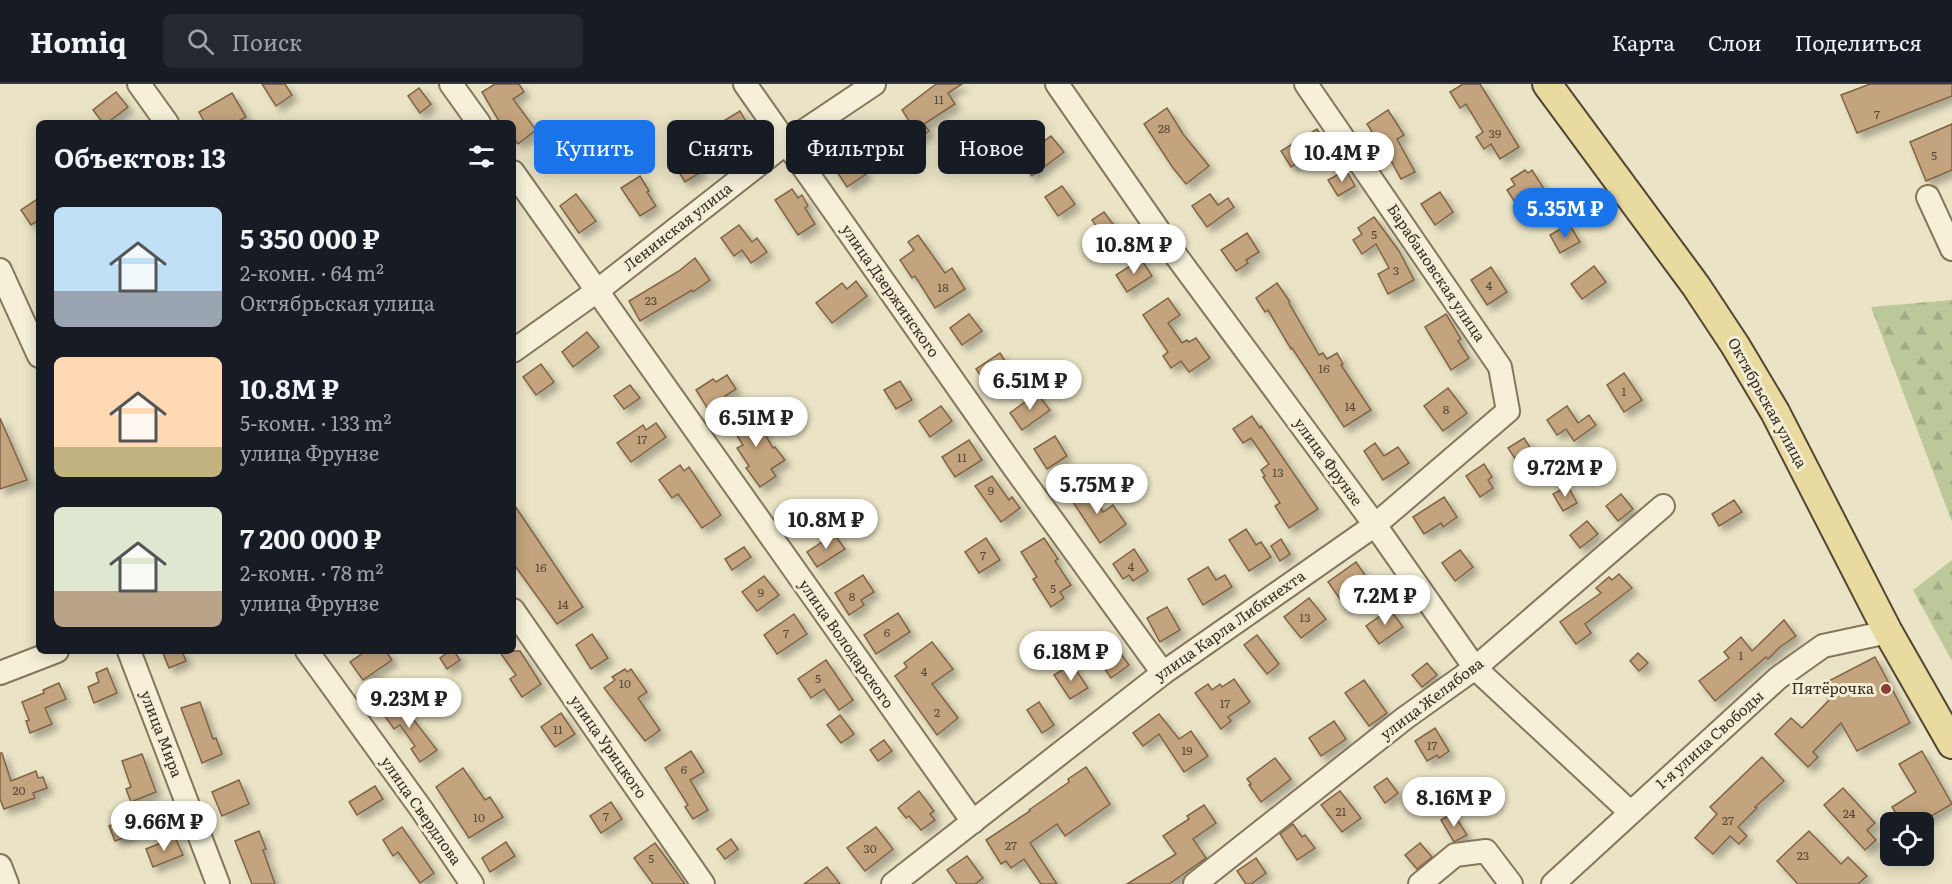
<!DOCTYPE html>
<html lang="ru">
<head>
<meta charset="utf-8">
<style>
	:root { --surface:#171b24; --page:#242831; --text:#f1f3f6; --muted:#9ea1a6; --line:#363941; --accent:#1a73e8 }
	body { margin:0; font-family:Literata,serif; background:var(--page); color:var(--text); height:100vh; display:flex; flex-direction:column; font-size:22px; white-space:nowrap }
	* { box-sizing:border-box; margin:0 }
	p { font-size:20px; color:var(--muted) }
	.icon { flex:none; width:33px; height:33px; fill:none; stroke:currentColor; stroke-width:2; stroke-linecap:round; stroke-linejoin:round }
	.map { position:relative; flex:1; overflow:hidden }
	.side { position:absolute; left:36px; top:36px; width:480px; height:534px; display:flex; flex-direction:column; background:var(--surface); border-radius:9px; box-shadow:0 3px 15px #0003 }
	.side>* { flex:none }
	.banner { position:absolute; left:534px; top:36px; width:570px; height:54px; display:flex; gap:12px }
	.buttons { position:absolute; left:1880px; top:728px; display:grid; gap:12px }
	.buttons a { display:grid; place-items:center; width:54px; height:54px; border-radius:9px; background:var(--surface); box-shadow:0 3px 15px #0003; font-size:30px }
	.price { position:absolute; translate:-50% -51px; padding:0 14px; border-radius:21px; background:#fff; color:#222; font-size:20px; line-height:39px; filter:drop-shadow(0 2px 3px #0008) }
	.price::after { content:''; position:absolute; left:50%; top:36px; width:18px; height:14px; margin-left:-9px; background:inherit; clip-path:polygon(0 0,100% 0,50% 100%) }
	.price.selected { background:var(--accent); color:#fff }
	ul { padding:0; list-style:none }
	li { display:flex; align-items:center; gap:18px; height:150px; padding:0 18px }
	li span { display:grid; place-items:center; flex:none; width:168px; height:120px; border-radius:9px; color:#555 }
	li>.icon { margin-inline-start:auto }
	span .icon { width:72px; height:72px; fill:#fffc; stroke-width:1 }
	li b { font-size:26px }
	h2 { display:flex; justify-content:space-between; align-items:center; height:72px; padding:0 18px; font-size:26px }
	.tag { padding:0 21px; border-radius:9px; background:var(--surface); box-shadow:0 3px 15px #0003; font-size:21px; line-height:54px }
	.tag.selected { background:var(--accent); color:#fff }
	header { display:flex; align-items:center; gap:36px; box-sizing:border-box; height:84px; padding:0 30px; background:var(--surface); border-bottom:2px solid var(--line) }
	header strong { font-size:28px }
	nav { display:flex; gap:33px; margin-inline-start:auto; font-size:21px }
	.search { width:420px; height:54px; background:var(--page); display:flex; align-items:center; gap:15px; box-sizing:border-box; padding:0 21px; border-radius:9px; color:var(--muted); font-size:22px }
	.map>svg:first-child { display:block }
</style>
</head>
<body>
<header>
<strong>Homiq</strong>
<div class="search"><svg class="icon" aria-label="search" viewBox="0 0 24 24"><circle cx="10" cy="10" r="6"/><path d="M15 15l6 6"/></svg>Поиск</div>
<nav><a>Карта</a><a>Слои</a><a>Поделиться</a></nav>
</header>
<div class="map">
<svg width="1952" height="800" viewBox="0 0 1952 800">
	<defs>
		<pattern id="forest-firs" width="22" height="20" patternUnits="userSpaceOnUse" patternTransform="scale(1.5)"><rect width="22" height="20" fill="#bcc79a"/><path d="M5 1l3.5 6h-7zM16 11l3.5 6h-7z" fill="#a2ab84"/></pattern>
		<filter id="shadow"><feDropShadow dx="5.5" dy="5.5" stdDeviation="3" flood-color="#0004"/></filter>
	</defs>
	<rect width="100%" height="100%" fill="#eae3c5"/>
	<g fill="url(#forest-firs)">
		<polygon points="1952,216 1952,438 1871,223"/>
		<polygon points="1952,476 1952,577 1913,506"/>
	</g>
	<g fill="#c4a47e" stroke="#7f6345" stroke-width="1.5" filter="url(#shadow)">
		<polygon points="262,0 285,0 292,11 276,22"/>
		<polygon points="495,0 519,0 524,8 513,15 536,46 518,60 513,53 513,39 500,39 482,8"/>
		<polygon points="936,0 962,0 948,9 955,20 924,40 929,47 902,66 893,52 911,40 902,26"/>
		<polygon points="1463,0 1480,0 1519,63 1500,75 1491,60 1484,65 1476,53 1483,48 1466,20 1460,24 1450,8"/>
		<polygon points="1870,0 1952,0 1952,12 1857,49 1841,11"/>
		<polygon points="419,4 431,20 420,29 408,12"/>
		<polygon points="116,8 128,23 107,39 103,39 93,26"/>
		<polygon points="232,9 246,33 235,39 205,39 199,28"/>
		<polygon points="1167,24 1183,50 1209,82 1186,100 1173,84 1144,40"/>
		<polygon points="1388,26 1404,51 1397,55 1415,88 1401,95 1384,64 1383,65 1367,40"/>
		<polygon points="740,27 752,48 733,59 728,52 717,58 710,45"/>
		<polygon points="1952,40 1952,86 1926,97 1910,58"/>
		<polygon points="1317,45 1327,61 1291,83 1281,67"/>
		<polygon points="1051,52 1064,68 1032,92 1020,75"/>
		<polygon points="686,64 701,88 685,98 670,74"/>
		<polygon points="849,64 866,90 847,103 830,77"/>
		<polygon points="1346,86 1355,102 1338,112 1328,96"/>
		<polygon points="1525,86 1528,89 1532,86 1553,119 1536,130 1532,123 1529,125 1525,118 1518,123 1507,106 1515,101 1511,95"/>
		<polygon points="640,92 649,107 647,108 656,122 640,132 621,104"/>
		<polygon points="1062,102 1075,120 1058,132 1045,113"/>
		<polygon points="792,105 798,114 802,111 808,122 805,124 815,140 798,151 775,116"/>
		<polygon points="1440,108 1453,128 1435,141 1421,120"/>
		<polygon points="576,110 596,137 579,149 560,122"/>
		<polygon points="1210,110 1218,121 1228,114 1234,123 1207,143 1192,122"/>
		<polygon points="39,114 39,136 31,141 21,126"/>
		<polygon points="1104,128 1124,155 1107,166 1093,145 1097,143 1092,136"/>
		<polygon points="1374,133 1399,167 1414,196 1388,210 1378,190 1389,184 1376,160 1362,170 1353,156 1362,150 1358,144"/>
		<polygon points="1569,140 1580,158 1560,169 1550,151"/>
		<polygon points="739,141 752,158 757,154 767,168 751,179 742,166 734,172 721,154"/>
		<polygon points="1247,149 1259,168 1246,176 1248,179 1236,187 1221,166"/>
		<polygon points="918,151 945,189 952,184 965,205 935,224 915,192 912,194 900,176 914,166 908,158"/>
		<polygon points="695,174 710,196 693,208 692,206 640,237 629,217 679,187"/>
		<polygon points="1141,175 1152,192 1127,208 1116,191"/>
		<polygon points="1594,182 1606,198 1582,215 1571,200"/>
		<polygon points="1491,183 1507,208 1487,221 1471,196"/>
		<polygon points="856,197 867,212 832,239 816,219 842,199 847,205"/>
		<polygon points="1277,199 1290,218 1289,219 1319,271 1323,269 1327,275 1337,269 1343,280 1341,281 1371,326 1344,343 1292,264 1291,265 1268,226 1265,228 1256,214"/>
		<polygon points="1168,214 1180,231 1168,239 1182,259 1187,256 1189,258 1196,254 1210,274 1189,288 1181,277 1171,284 1163,272 1168,268 1143,231"/>
		<polygon points="969,230 982,247 962,261 950,244"/>
		<polygon points="1446,230 1461,255 1458,257 1469,274 1451,286 1425,243"/>
		<polygon points="587,248 599,263 573,283 562,268"/>
		<polygon points="1000,269 1012,288 988,303 976,285"/>
		<polygon points="541,280 554,298 536,311 523,293"/>
		<polygon points="1624,289 1642,316 1624,328 1607,301"/>
		<polygon points="727,291 736,305 725,312 729,318 711,330 696,306 713,295 716,298"/>
		<polygon points="900,297 912,316 896,325 884,306"/>
		<polygon points="630,301 640,314 624,325 614,312"/>
		<polygon points="1448,304 1467,329 1443,347 1424,322"/>
		<polygon points="1037,309 1050,326 1022,346 1010,329"/>
		<polygon points="941,322 952,337 930,353 919,337"/>
		<polygon points="1567,322 1578,339 1589,331 1596,341 1574,357 1566,345 1557,351 1547,336"/>
		<polygon points="750,325 773,364 775,363 785,376 771,385 776,392 760,403 746,384 749,382 737,364 743,361 729,339"/>
		<polygon points="1252,332 1260,344 1261,342 1318,425 1289,444 1275,422 1280,419 1263,393 1265,392 1261,386 1269,380 1251,354 1243,359 1233,345"/>
		<polygon points="0,334 27,396 0,405"/>
		<polygon points="656,339 666,353 631,378 617,359 643,341 646,346"/>
		<polygon points="1055,352 1067,372 1047,385 1034,365"/>
		<polygon points="1524,354 1541,381 1526,391 1508,364"/>
		<polygon points="969,356 982,376 955,393 942,373"/>
		<polygon points="1375,359 1384,372 1398,363 1409,379 1383,396 1364,367"/>
		<polygon points="1484,380 1492,393 1488,396 1493,404 1480,413 1466,392"/>
		<polygon points="680,381 684,387 689,383 721,431 702,444 678,410 672,414 659,396"/>
		<polygon points="992,392 1009,416 1012,413 1020,424 1001,438 975,402"/>
		<polygon points="1087,401 1103,428 1113,421 1126,440 1100,459 1069,412"/>
		<polygon points="1568,402 1577,419 1563,427 1553,410"/>
		<polygon points="1621,410 1633,425 1618,437 1606,422"/>
		<polygon points="1444,413 1457,433 1443,443 1441,439 1424,450 1413,433"/>
		<polygon points="1734,416 1742,428 1719,442 1712,430"/>
		<polygon points="513,419 583,523 557,540 513,479"/>
		<polygon points="1587,437 1598,450 1580,464 1570,451"/>
		<polygon points="1246,445 1256,461 1261,458 1271,473 1249,487 1229,456"/>
		<polygon points="834,450 845,465 817,483 807,468"/>
		<polygon points="986,454 1000,476 979,489 965,468"/>
		<polygon points="1044,454 1058,475 1055,477 1071,501 1060,508 1064,514 1051,523 1033,495 1037,493 1021,468"/>
		<polygon points="1281,455 1290,470 1280,477 1271,462"/>
		<polygon points="744,463 751,473 732,486 725,475"/>
		<polygon points="1134,465 1148,487 1133,497 1129,491 1123,495 1113,480"/>
		<polygon points="1460,466 1473,483 1455,497 1442,479"/>
		<polygon points="1356,478 1369,497 1352,509 1355,514 1345,522 1328,498"/>
		<polygon points="1208,483 1216,496 1225,491 1232,503 1203,521 1188,495"/>
		<polygon points="1619,490 1632,504 1585,540 1591,549 1576,560 1560,538 1601,509 1596,504 1609,493 1612,496"/>
		<polygon points="863,491 874,508 861,516 864,521 849,531 835,509"/>
		<polygon points="764,492 779,511 757,527 742,508"/>
		<polygon points="1309,514 1326,535 1301,554 1284,533"/>
		<polygon points="1167,523 1180,546 1160,558 1147,534"/>
		<polygon points="1390,525 1403,543 1379,560 1366,542"/>
		<polygon points="898,529 910,548 876,570 864,551"/>
		<polygon points="794,530 807,550 777,570 764,551"/>
		<polygon points="1784,536 1796,552 1780,563 1768,575 1766,573 1715,617 1699,597 1729,574 1724,568 1741,553 1752,567"/>
		<polygon points="592,550 608,574 591,585 576,561"/>
		<polygon points="1257,551 1279,580 1267,590 1244,561"/>
		<polygon points="1110,554 1129,581 1111,594 1092,567"/>
		<polygon points="932,558 953,585 932,600 958,634 937,651 895,592 907,583 904,579"/>
		<polygon points="162,567 182,567 186,577 169,584"/>
		<polygon points="366,567 386,567 392,576 363,596 350,578"/>
		<polygon points="450,567 454,567 460,576 447,585 440,574"/>
		<polygon points="499,567 520,567 541,600 522,613 510,595 516,591"/>
		<polygon points="1638,569 1648,579 1639,587 1630,577"/>
		<polygon points="1875,573 1910,639 1857,667 1841,639 1813,668 1818,673 1808,683 1775,650 1791,634 1802,644 1829,616 1821,601"/>
		<polygon points="826,576 853,616 839,626 824,605 811,614 798,595"/>
		<polygon points="1427,579 1437,591 1422,603 1412,591"/>
		<polygon points="1072,580 1088,604 1070,615 1054,591"/>
		<polygon points="107,584 117,609 94,619 88,603 99,598 96,589"/>
		<polygon points="625,585 627,588 631,585 647,608 638,614 660,646 645,657 604,604 615,596 612,593"/>
		<polygon points="1234,595 1250,618 1228,633 1231,637 1221,645 1195,609 1208,600 1212,606 1220,600 1222,603"/>
		<polygon points="1364,596 1387,629 1369,642 1345,609"/>
		<polygon points="59,599 66,615 45,624 52,640 30,649 26,637 29,636 22,618 44,609 43,606"/>
		<polygon points="396,613 437,666 420,678 411,665 415,662 400,641 394,645 380,625"/>
		<polygon points="200,618 213,655 216,654 222,670 202,679 181,624"/>
		<polygon points="1039,618 1054,641 1042,649 1027,626"/>
		<polygon points="561,629 575,650 555,663 541,643"/>
		<polygon points="1159,630 1179,655 1191,647 1208,672 1184,688 1159,650 1143,662 1133,649"/>
		<polygon points="840,631 854,650 841,659 827,641"/>
		<polygon points="1334,637 1346,655 1321,672 1309,654"/>
		<polygon points="1435,644 1449,667 1439,674 1437,671 1427,677 1415,657"/>
		<polygon points="884,656 892,667 878,677 870,666"/>
		<polygon points="691,667 704,688 690,696 708,726 693,735 685,723 688,721 665,684"/>
		<polygon points="1922,667 1952,720 1921,738 1901,738 1892,723 1916,708 1899,680"/>
		<polygon points="0,669 2,669 11,697 36,687 38,694 43,693 47,704 33,709 35,714 4,725 0,715"/>
		<polygon points="142,670 156,708 131,718 126,705 131,703 122,677"/>
		<polygon points="1762,673 1784,697 1755,723 1757,724 1738,743 1747,752 1739,760 1730,752 1713,770 1695,754 1717,730 1710,723"/>
		<polygon points="1275,674 1291,695 1261,718 1249,701 1251,700 1247,695"/>
		<polygon points="1086,683 1110,720 1065,752 1057,740 1030,759 1057,800 1041,800 1024,775 1011,784 1006,777 1001,780 986,756 1030,727 1029,726 1069,698 1068,695"/>
		<polygon points="463,684 485,716 490,713 503,733 469,754 436,703"/>
		<polygon points="1387,694 1398,709 1385,719 1374,703"/>
		<polygon points="239,696 249,720 222,732 212,708"/>
		<polygon points="375,702 383,715 357,731 349,718"/>
		<polygon points="1843,704 1875,739 1867,746 1876,756 1865,766 1824,721"/>
		<polygon points="919,707 934,727 930,730 935,736 921,746 909,732 906,734 898,724"/>
		<polygon points="1340,707 1361,734 1342,748 1321,721"/>
		<polygon points="1448,707 1456,719 1447,726 1438,714"/>
		<polygon points="611,718 622,735 601,749 590,732"/>
		<polygon points="1204,721 1216,739 1193,755 1206,774 1169,800 1127,800 1176,770 1163,752 1189,735 1187,732"/>
		<polygon points="1453,729 1467,751 1454,758 1441,736"/>
		<polygon points="126,735 132,751 115,757 109,742"/>
		<polygon points="1293,740 1302,753 1305,751 1315,764 1297,776 1280,750"/>
		<polygon points="402,743 434,789 420,799 398,768 393,772 383,756"/>
		<polygon points="876,743 893,765 865,787 847,764"/>
		<polygon points="259,747 266,765 263,766 275,800 252,800 235,757"/>
		<polygon points="1809,747 1841,780 1848,773 1867,792 1858,800 1798,800 1777,777"/>
		<polygon points="175,753 183,771 153,783 146,765"/>
		<polygon points="731,755 738,765 725,775 717,765"/>
		<polygon points="506,758 515,772 490,788 482,774"/>
		<polygon points="655,759 685,800 653,800 634,774"/>
		<polygon points="1420,759 1432,773 1417,785 1405,771"/>
		<polygon points="967,772 983,794 975,800 957,800 947,786"/>
		<polygon points="1256,774 1266,789 1251,800 1246,800 1237,787"/>
		<polygon points="827,783 840,800 804,800"/>
	</g>
	<g fill="none" stroke-linecap="round" stroke-linejoin="round">
		<defs>
			<g id="minor">
				<polyline points="139,0 167,39"/>
				<polyline points="451,0 479,39"/>
				<polyline points="745,0 1013,382 1163,589"/>
				<polyline points="1057,0 1177,173 1375,441 1475,584 1630,728"/>
				<polyline points="513,88 973,738"/>
				<polyline points="1928,113 1952,165"/>
				<polyline points="0,186 39,272"/>
				<polyline points="513,267 597,207 786,59 874,0"/>
				<polyline points="513,526 703,800"/>
				<polyline points="129,567 218,800"/>
				<polyline points="307,567 422,726 472,800"/>
				<polyline points="0,589 57,567"/>
				<polyline points="0,782 7,800"/>
				<polyline points="893,800 1163,589 1375,441 1508,327 1500,283 1306,0"/>
				<polyline points="1195,800 1405,634 1475,584 1663,422"/>
				<polyline points="1420,800 1455,771 1486,767 1511,800"/>
				<polyline points="1553,800 1778,594 1823,562 1888,548"/>
			</g>
			<polyline id="major" points="1547,0 1696,202 1735,261 1775,328 1888,548 1952,660"/>
		</defs>
		<use href="#minor" stroke="#83765d" stroke-width="26"/>
		<use href="#major" stroke="#514431" stroke-width="32"/>
		<use href="#minor" stroke="#f5f0d7" stroke-width="22"/>
		<use href="#major" stroke="#e9dba0" stroke-width="28"/>
	</g>
	<circle fill="#8c3d33" stroke="#f2edd4" stroke-width="2" cx="1886" cy="605" r="6"/>
	<g text-anchor="middle" stroke-width="6" stroke-linejoin="round" paint-order="stroke">
		<g font-size="12" fill="#584a37">
			<text x="939" y="20">11</text>
			<text x="1877" y="35">7</text>
			<text x="1164" y="49">28</text>
			<text x="1495" y="54">39</text>
			<text x="1934" y="76">5</text>
			<text x="1374" y="155">5</text>
			<text x="1396" y="191">3</text>
			<text x="1489" y="206">4</text>
			<text x="943" y="208">18</text>
			<text x="651" y="221">23</text>
			<text x="1324" y="289">16</text>
			<text x="1624" y="312">1</text>
			<text x="1350" y="327">14</text>
			<text x="1446" y="330">8</text>
			<text x="642" y="360">17</text>
			<text x="962" y="378">11</text>
			<text x="1278" y="393">13</text>
			<text x="991" y="411">9</text>
			<text x="983" y="476">7</text>
			<text x="1131" y="487">4</text>
			<text x="541" y="488">16</text>
			<text x="1053" y="509">5</text>
			<text x="761" y="513">9</text>
			<text x="852" y="517">8</text>
			<text x="563" y="525">14</text>
			<text x="1305" y="538">13</text>
			<text x="887" y="553">6</text>
			<text x="786" y="554">7</text>
			<text x="1741" y="576">1</text>
			<text x="924" y="592">4</text>
			<text x="818" y="599">5</text>
			<text x="625" y="604">10</text>
			<text x="1225" y="624">17</text>
			<text x="937" y="633">2</text>
			<text x="558" y="650">11</text>
			<text x="1432" y="666">17</text>
			<text x="1187" y="671">19</text>
			<text x="684" y="690">6</text>
			<text x="19" y="711">20</text>
			<text x="1341" y="732">21</text>
			<text x="1849" y="734">24</text>
			<text x="606" y="737">7</text>
			<text x="479" y="738">10</text>
			<text x="1728" y="741">27</text>
			<text x="1011" y="766">27</text>
			<text x="870" y="769">30</text>
			<text x="1803" y="776">23</text>
			<text x="651" y="779">5</text>
		</g>
		<g font-size="15" fill="#342c1f" stroke="#f2edd4">
			<text transform="translate(678 143) rotate(-38)" y="5">Ленинская улица</text>
			<text transform="translate(1436 189) rotate(56)" y="5">Барабановская улица</text>
			<text transform="translate(890 207) rotate(55)" y="5">улица Дзержинского</text>
			<text transform="translate(1767 319) rotate(61)" y="5">Октябрьская улица</text>
			<text transform="translate(1328 378) rotate(54)" y="5">улица Фрунзе</text>
			<text transform="translate(1230 542) rotate(-35)" y="5">улица Карла Либкнехта</text>
			<text transform="translate(846 560) rotate(55)" y="5">улица Володарского</text>
			<text transform="translate(1432 615) rotate(-37)" y="5">улица Желябова</text>
			<text transform="translate(161 650) rotate(69)" y="5">улица Мира</text>
			<text transform="translate(1710 656) rotate(-42)" y="5">1-я улица Свободы</text>
			<text transform="translate(608 663) rotate(55)" y="5">улица Урицкого</text>
			<text transform="translate(421 727) rotate(55)" y="5">улица Свердлова</text>
		</g>
		<g font-size="15" fill="#342c1f" stroke="#f2edd4" text-anchor="end">
			<text x="1874" y="610">Пятёрочка</text>
		</g>
	</g>
</svg>
<div class="buttons">
<a><svg class="icon" aria-label="locate" viewBox="0 0 24 24"><circle cx="12" cy="12" r="6"/><path d="M12 2v4M12 18v4M2 12h4M18 12h4"/></svg></a>
</div>
<b class="price" style="left:1342px;top:99px">10.4M ₽</b>
<b class="price selected" style="left:1565px;top:155px">5.35M ₽</b>
<b class="price" style="left:1134px;top:191px">10.8M ₽</b>
<b class="price" style="left:1030px;top:327px">6.51M ₽</b>
<b class="price" style="left:756px;top:364px">6.51M ₽</b>
<b class="price" style="left:1565px;top:414px">9.72M ₽</b>
<b class="price" style="left:1097px;top:431px">5.75M ₽</b>
<b class="price" style="left:826px;top:466px">10.8M ₽</b>
<b class="price" style="left:1385px;top:542px">7.2M ₽</b>
<b class="price" style="left:1071px;top:598px">6.18M ₽</b>
<b class="price" style="left:409px;top:645px">9.23M ₽</b>
<b class="price" style="left:1454px;top:744px">8.16M ₽</b>
<b class="price" style="left:164px;top:768px">9.66M ₽</b>
<div class="banner">
<a class="tag selected">Купить</a>
<a class="tag">Снять</a>
<a class="tag">Фильтры</a>
<a class="tag">Новое</a>
</div>
<section class="side">
<h2>Объектов: 13<svg class="icon" aria-label="filters" viewBox="0 0 24 24"><path d="M4 7h16M4 17h16"/><circle cx="9" cy="7" r="2"/><circle cx="15" cy="17" r="2"/></svg></h2>
<ul>
<li><span style="background:linear-gradient(#bfe0f5 70%,#9aa5b1 0)"><svg class="icon" aria-label="home" viewBox="0 0 24 24"><path d="M3 11l9-7 9 7M6 9v11h12V9"/></svg></span><div><b>5 350 000 ₽</b><p>2-комн. · 64 m²</p><p>Октябрьская улица</p></div></li>
<li><span style="background:linear-gradient(#ffd9b3 75%,#c2b280 0)"><svg class="icon" aria-label="home" viewBox="0 0 24 24"><path d="M3 11l9-7 9 7M6 9v11h12V9"/></svg></span><div><b>10.8M ₽</b><p>5-комн. · 133 m²</p><p>улица Фрунзе</p></div></li>
<li><span style="background:linear-gradient(#dfe7d0 70%,#b9a48a 0)"><svg class="icon" aria-label="home" viewBox="0 0 24 24"><path d="M3 11l9-7 9 7M6 9v11h12V9"/></svg></span><div><b>7 200 000 ₽</b><p>2-комн. · 78 m²</p><p>улица Фрунзе</p></div></li>
</ul>
</section>
</div>
</body>
</html>
